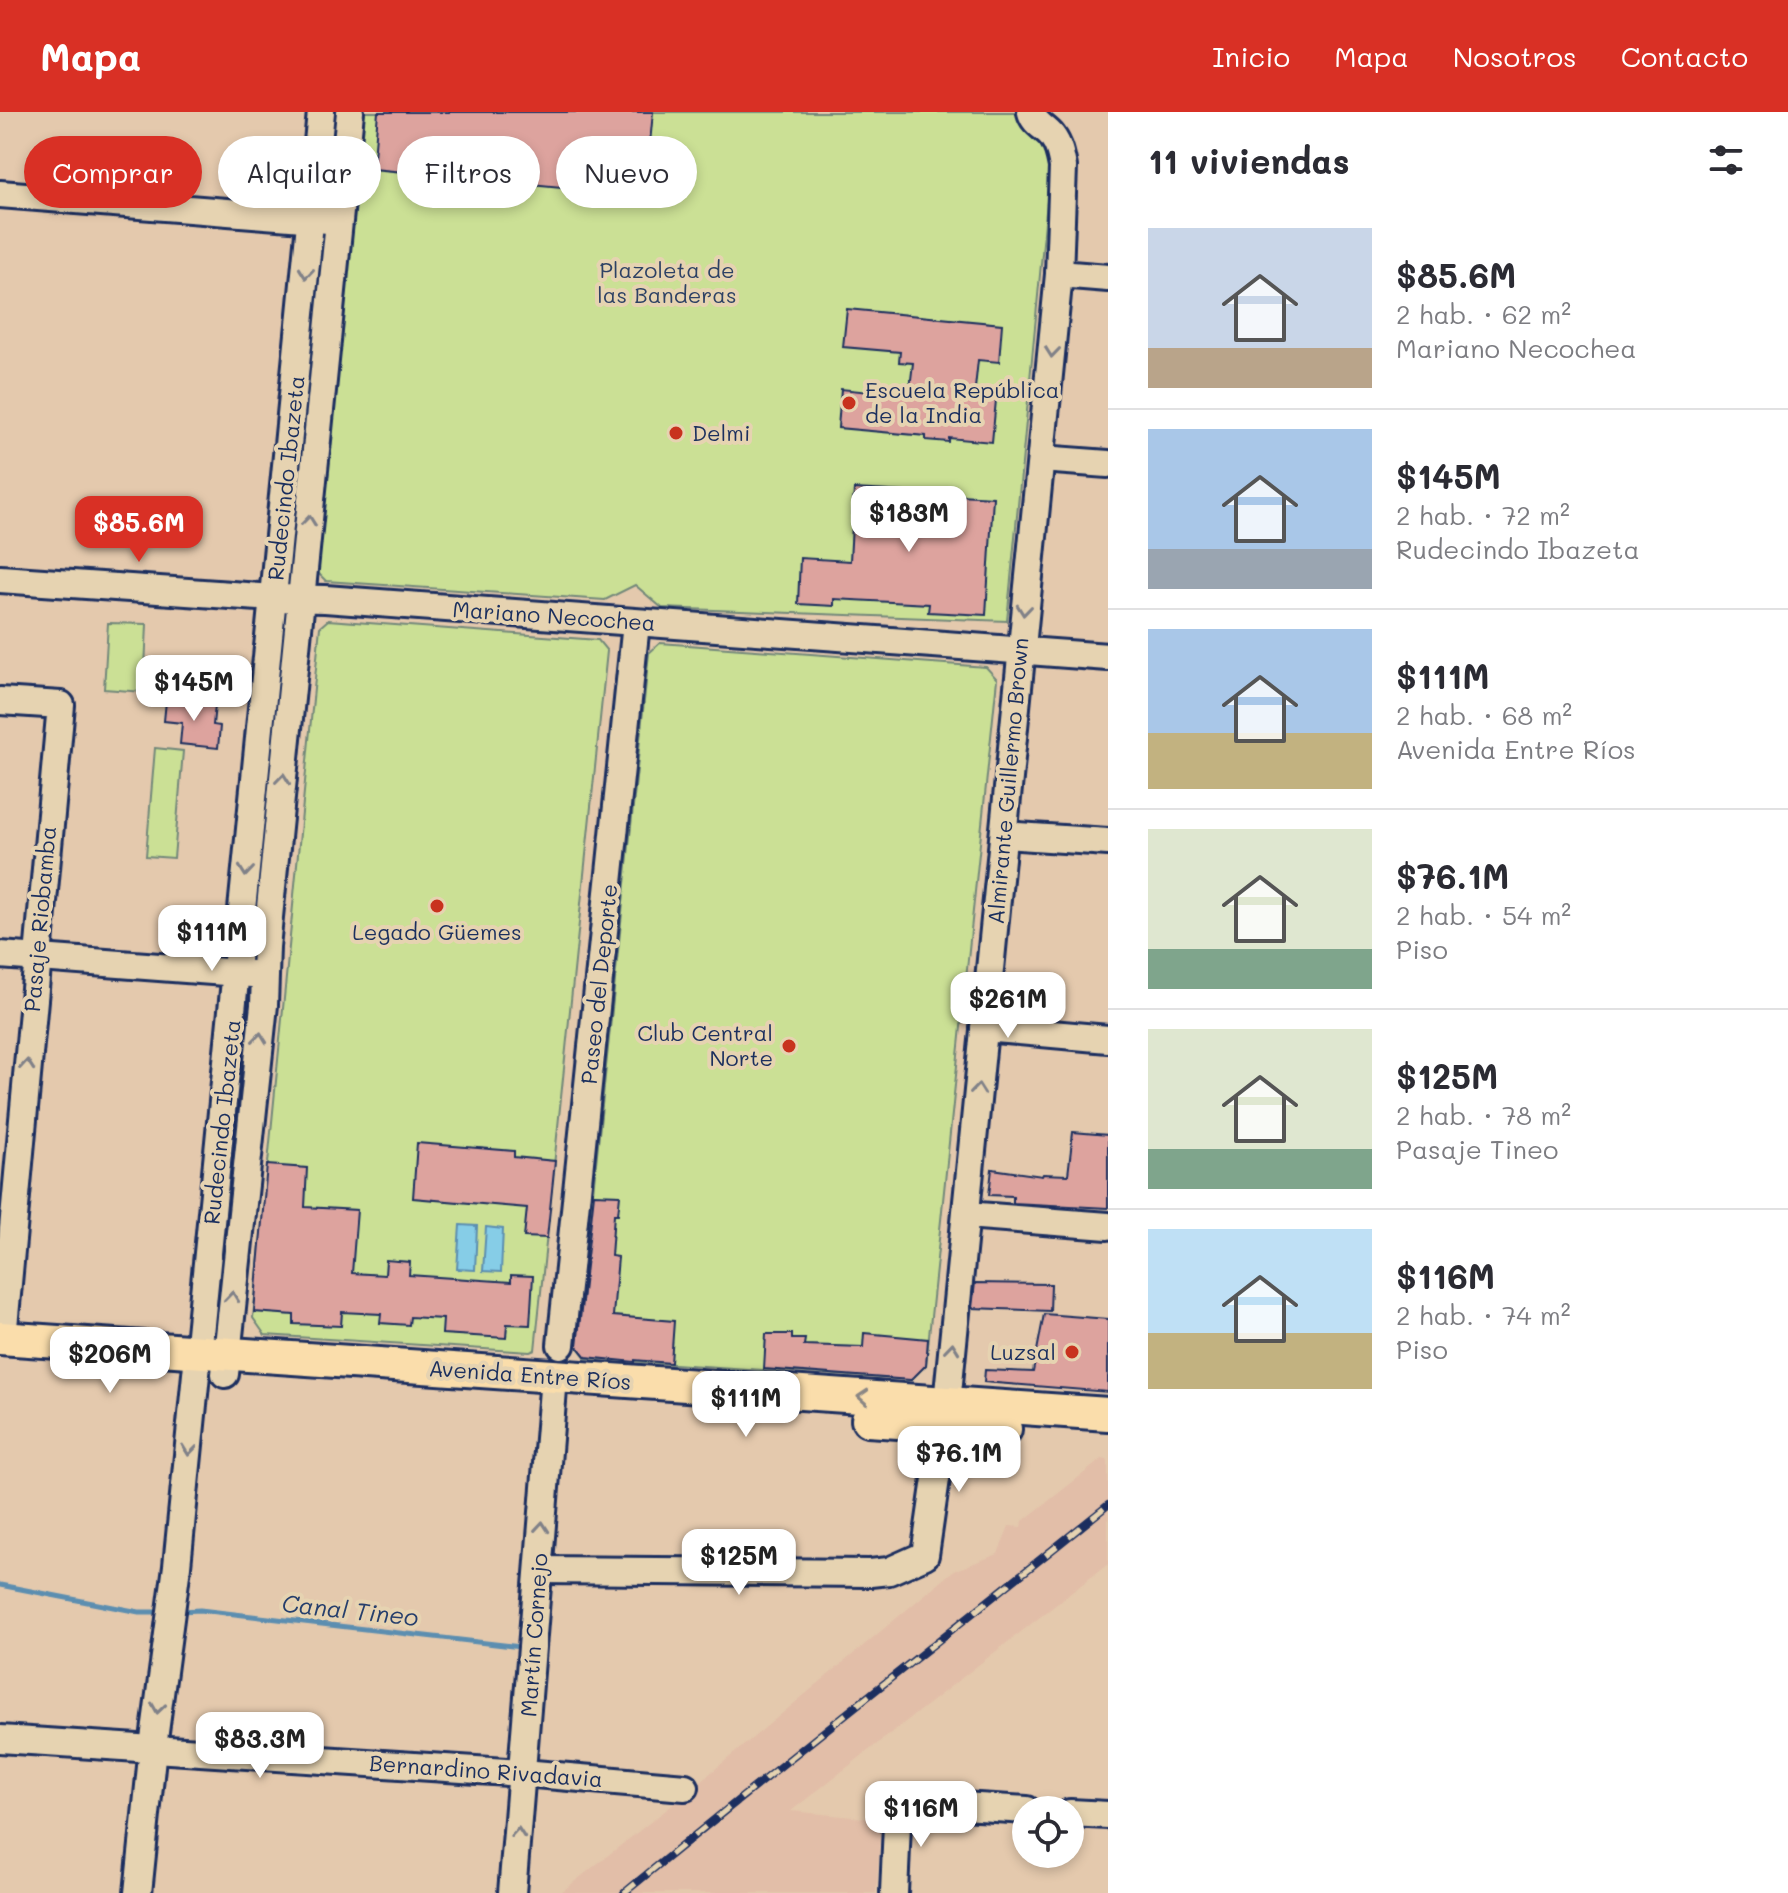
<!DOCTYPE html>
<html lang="es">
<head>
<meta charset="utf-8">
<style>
	:root { --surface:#fff; --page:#f7f7f7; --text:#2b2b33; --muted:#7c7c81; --line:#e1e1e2; --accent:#d93025 }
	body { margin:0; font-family:Mali,sans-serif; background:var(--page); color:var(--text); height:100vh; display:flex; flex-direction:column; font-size:30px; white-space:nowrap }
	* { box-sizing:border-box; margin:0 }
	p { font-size:26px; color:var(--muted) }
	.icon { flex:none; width:44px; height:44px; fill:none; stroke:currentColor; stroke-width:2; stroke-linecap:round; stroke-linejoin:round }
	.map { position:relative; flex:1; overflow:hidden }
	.details { display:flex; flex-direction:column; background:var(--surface); width:680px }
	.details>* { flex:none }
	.banner { position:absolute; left:24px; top:24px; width:760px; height:72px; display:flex; gap:16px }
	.controls { position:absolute; left:1012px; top:1684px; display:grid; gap:16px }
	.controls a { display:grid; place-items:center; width:72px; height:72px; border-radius:50%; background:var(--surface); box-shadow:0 4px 12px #0003; font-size:40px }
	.price { position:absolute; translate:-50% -68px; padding:0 18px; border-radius:16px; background:#fff; color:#222; font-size:26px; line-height:52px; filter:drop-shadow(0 2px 4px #0008) }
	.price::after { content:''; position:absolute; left:50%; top:48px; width:24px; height:18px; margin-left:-12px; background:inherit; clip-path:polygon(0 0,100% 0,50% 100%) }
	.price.on { background:var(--accent); color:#fff }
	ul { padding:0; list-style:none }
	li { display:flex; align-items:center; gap:24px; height:200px; padding:0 40px }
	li+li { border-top:2px solid var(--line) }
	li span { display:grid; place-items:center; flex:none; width:224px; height:160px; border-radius:0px; color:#555 }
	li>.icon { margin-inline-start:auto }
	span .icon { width:96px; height:96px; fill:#fffc; stroke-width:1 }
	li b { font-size:34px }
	h2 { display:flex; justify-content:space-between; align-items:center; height:96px; padding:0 40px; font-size:34px }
	.tag { padding:0 28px; border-radius:36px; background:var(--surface); box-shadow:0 4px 12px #0003; font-size:28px; line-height:72px }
	.tag.on { background:var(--accent); color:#fff }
	header { display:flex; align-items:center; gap:48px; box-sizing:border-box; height:112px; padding:0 40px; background:var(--accent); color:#fff }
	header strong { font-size:38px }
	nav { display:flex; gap:44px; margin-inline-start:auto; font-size:28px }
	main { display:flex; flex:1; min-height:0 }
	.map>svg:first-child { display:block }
</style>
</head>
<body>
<header>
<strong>Mapa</strong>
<nav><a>Inicio</a><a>Mapa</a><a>Nosotros</a><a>Contacto</a></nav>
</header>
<main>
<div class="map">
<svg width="1108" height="1781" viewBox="0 0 1108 1781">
	<rect width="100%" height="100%" fill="#e4c9ad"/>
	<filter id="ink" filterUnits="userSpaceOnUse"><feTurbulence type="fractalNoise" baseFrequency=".0125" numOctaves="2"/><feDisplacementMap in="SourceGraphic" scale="16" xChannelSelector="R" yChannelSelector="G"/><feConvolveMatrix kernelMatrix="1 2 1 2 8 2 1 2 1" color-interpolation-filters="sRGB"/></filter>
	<g filter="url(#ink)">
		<polygon fill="#e2bea8" points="1102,1347 1108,1348 1108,1452 791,1699 874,1707 881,1719 876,1781 560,1781 671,1694 953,1459 998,1442 1009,1414 1022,1415 1023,1409"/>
		<g fill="#cbe095" stroke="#73887a" stroke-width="2">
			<polygon points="357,0 1021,0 1021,6 1051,47 1007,509 662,496 635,473 605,488 326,469 314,457"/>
			<polygon points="316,129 326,130 294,462 285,461"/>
			<polygon points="328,508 598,528 607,539 535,1238 530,1240 265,1223 253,1206 320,515"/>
			<polygon points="280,510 290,511 258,842 249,842"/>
			<polygon points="108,511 147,512 144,580 104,577"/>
			<polygon points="660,531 986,555 997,567 926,1253 911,1268 586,1246 577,1234 649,541"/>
			<polygon points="155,636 183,639 174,746 146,744"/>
			<polygon points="242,886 252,886 220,1218 210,1218"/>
		</g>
		<g fill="#86cde7" stroke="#5b8eb0" stroke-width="2">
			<polygon points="460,1113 477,1114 475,1158 457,1157"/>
			<polygon points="486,1115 503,1117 501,1160 483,1159"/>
		</g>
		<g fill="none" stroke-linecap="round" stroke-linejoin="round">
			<g stroke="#5b8eb0" stroke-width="5">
				<polyline points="0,1473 139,1500 154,1500"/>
				<polyline points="180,1499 200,1498 521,1535"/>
			</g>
		</g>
		<g fill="#dda39e" stroke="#1b2f5e" stroke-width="2">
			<polygon points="378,0 653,0 645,83 373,57"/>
			<polygon points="847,197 1002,212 999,250 978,248 974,286 996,288 992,330 949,326 949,330 926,328 926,324 838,316 841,277 909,284 913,251 899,250 900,240 843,235"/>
			<polygon points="854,377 993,385 986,503 928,500 929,492 834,487 834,494 798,492 800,446 850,449"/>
			<polygon points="166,589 215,593 213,613 220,614 218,636 180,632 182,611 164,609"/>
			<polygon points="1073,1020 1108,1023 1108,1096 1013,1091 1013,1084 989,1083 992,1057 1042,1064 1043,1062 1068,1063"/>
			<polygon points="417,1031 514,1039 514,1045 555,1049 547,1126 524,1125 527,1096 413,1086"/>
			<polygon points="267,1053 307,1056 305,1095 357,1098 352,1161 385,1163 386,1148 410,1150 409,1163 511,1170 511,1163 533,1164 530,1213 507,1212 506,1226 442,1222 443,1207 410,1205 409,1213 380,1211 381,1202 342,1200 341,1214 294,1212 294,1203 254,1200"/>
			<polygon points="594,1082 620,1083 618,1102 614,1102 611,1144 618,1145 613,1204 674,1209 671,1251 635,1248 635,1250 586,1245 577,1234"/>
			<polygon points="975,1171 1051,1172 1050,1199 972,1196"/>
			<polygon points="1044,1202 1108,1207 1108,1280 984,1270 985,1258 1033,1260"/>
			<polygon points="864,1221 928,1227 926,1253 911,1268 764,1257 766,1222 792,1222 792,1227 805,1227 804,1233 863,1235"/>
		</g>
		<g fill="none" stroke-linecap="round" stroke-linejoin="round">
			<defs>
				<g id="minor">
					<polyline points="0,82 329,108"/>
					<polyline points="1059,162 1108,166"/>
					<polyline points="1041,347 1108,352"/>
					<polyline points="0,467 274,486 325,487 1108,545"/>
					<polyline points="0,589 61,593 3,1226"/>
					<polyline points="1004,723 1108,730"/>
					<polyline points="0,843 252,862"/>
					<polyline points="984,916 1108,927"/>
					<polyline points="966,1103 1108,1114"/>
					<polyline points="561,1233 636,511"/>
					<polyline points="225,1262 264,893 266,835 350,0"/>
					<path d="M539,1458L870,1461L889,1459L925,1443L947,1291L1059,162L1063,55C1061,44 1059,33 1052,24C1045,15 1034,12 1031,0"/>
					<polyline points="0,1627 523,1661 685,1675"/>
					<polyline points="1070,1701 1108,1703"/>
					<polyline points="138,1781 153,1635 177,1454 321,0"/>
					<polyline points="512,1781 554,1265"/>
					<polyline points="894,1781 898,1690 1027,1698"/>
				</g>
				<g id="major">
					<polyline points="0,1226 1108,1302"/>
					<polyline points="868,1308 1005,1317"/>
				</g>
			</defs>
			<use href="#minor" stroke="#1b2f5e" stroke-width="32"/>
			<use href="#major" stroke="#1b2f5e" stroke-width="38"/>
			<use href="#minor" stroke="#e6d3b1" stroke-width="26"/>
			<use href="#major" stroke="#faddab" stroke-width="32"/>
			<defs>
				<path id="rail" d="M624,1781C783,1650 947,1523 1108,1393"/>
			</defs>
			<use href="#rail" stroke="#1b2f5e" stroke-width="8"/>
			<use href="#rail" stroke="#e6d3b1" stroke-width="5" stroke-dasharray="15" stroke-linecap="butt"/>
		</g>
		<defs><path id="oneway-chevron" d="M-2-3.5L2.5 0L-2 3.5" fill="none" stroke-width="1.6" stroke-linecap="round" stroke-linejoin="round" transform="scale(2)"/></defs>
		<g stroke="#808188">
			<use href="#oneway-chevron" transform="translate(306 161) rotate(96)"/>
			<use href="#oneway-chevron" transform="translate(1052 240) rotate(96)"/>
			<use href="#oneway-chevron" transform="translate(309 409) rotate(-84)"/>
			<use href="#oneway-chevron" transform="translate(1024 498) rotate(96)"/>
			<use href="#oneway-chevron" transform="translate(283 667) rotate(-84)"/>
			<use href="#oneway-chevron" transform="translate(246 759) rotate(96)"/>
			<use href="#oneway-chevron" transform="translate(260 926) rotate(-84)"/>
			<use href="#oneway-chevron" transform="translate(27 953) rotate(-85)"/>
			<use href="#oneway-chevron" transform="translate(978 977) rotate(-84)"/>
			<use href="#oneway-chevron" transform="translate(232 1185) rotate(-84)"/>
			<use href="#oneway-chevron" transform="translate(952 1236) rotate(-84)"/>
			<use href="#oneway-chevron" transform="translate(189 1338) rotate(96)"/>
			<use href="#oneway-chevron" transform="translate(542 1415) rotate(-85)"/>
			<use href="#oneway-chevron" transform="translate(158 1596) rotate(98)"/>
			<use href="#oneway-chevron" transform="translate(518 1721) rotate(-85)"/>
		</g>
		<use stroke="#8a8684" href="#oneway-chevron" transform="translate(863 1285) rotate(-176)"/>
	</g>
	<g fill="#c8321e" stroke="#e6d3b1" stroke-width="3">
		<circle cx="849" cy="291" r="8"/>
		<circle cx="676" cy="321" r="8"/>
		<circle cx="437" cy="794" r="8"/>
		<circle cx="789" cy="934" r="8"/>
		<circle cx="1072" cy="1240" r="8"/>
	</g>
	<g text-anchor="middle" stroke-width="8" stroke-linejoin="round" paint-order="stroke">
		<g font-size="22" fill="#2d4164" stroke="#e6d3b1">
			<text x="667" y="166">Plazoleta de<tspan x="667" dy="25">las Banderas</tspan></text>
		</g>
		<g font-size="22" fill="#1b2f5e" stroke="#e6d3b1" text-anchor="start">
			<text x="865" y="286">Escuela República<tspan x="865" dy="25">de la India</tspan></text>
			<text x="692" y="329">Delmi</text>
			<text x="437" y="828" text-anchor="middle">Legado Güemes</text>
			<text x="773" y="929" text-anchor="end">Club Central<tspan x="773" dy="25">Norte</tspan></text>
			<text x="1056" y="1248" text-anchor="end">Luzsal</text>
		</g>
		<g font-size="22" fill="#1b2f5e" stroke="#e6d3b1">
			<text transform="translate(286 366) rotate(-84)" y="8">Rudecindo Ibazeta</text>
			<text transform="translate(554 504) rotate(4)" y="8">Mariano Necochea</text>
			<text transform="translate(1008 669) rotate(-85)" y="8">Almirante Guillermo Brown</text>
			<text transform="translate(40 807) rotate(-85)" y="8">Pasaje Riobamba</text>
			<text transform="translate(599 872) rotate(-84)" y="8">Paseo del Deporte</text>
			<text transform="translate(222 1010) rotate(-84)" y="8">Rudecindo Ibazeta</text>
			<text transform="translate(530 1263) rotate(4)" y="8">Avenida Entre Ríos</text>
			<text transform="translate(534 1523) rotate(-86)" y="8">Martín Cornejo</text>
			<text transform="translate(486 1659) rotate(4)" y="8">Bernardino Rivadavia</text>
		</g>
		<g font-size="24" font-style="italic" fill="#263f6c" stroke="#e6d3b1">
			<text transform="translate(350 1499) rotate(6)" y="8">Canal Tineo</text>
		</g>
	</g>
</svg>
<div class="controls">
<a><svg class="icon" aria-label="locate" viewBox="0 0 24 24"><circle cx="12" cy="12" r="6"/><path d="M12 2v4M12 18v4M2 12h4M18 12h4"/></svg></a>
</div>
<b class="price" style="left:909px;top:442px">$183M</b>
<b class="price on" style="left:139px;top:452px">$85.6M</b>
<b class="price" style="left:194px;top:611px">$145M</b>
<b class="price" style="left:212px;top:861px">$111M</b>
<b class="price" style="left:1008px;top:928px">$261M</b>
<b class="price" style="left:110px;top:1283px">$206M</b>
<b class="price" style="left:746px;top:1327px">$111M</b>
<b class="price" style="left:959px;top:1382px">$76.1M</b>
<b class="price" style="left:739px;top:1485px">$125M</b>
<b class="price" style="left:260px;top:1668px">$83.3M</b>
<b class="price" style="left:921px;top:1737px">$116M</b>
<div class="banner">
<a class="tag on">Comprar</a>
<a class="tag">Alquilar</a>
<a class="tag">Filtros</a>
<a class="tag">Nuevo</a>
</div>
</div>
<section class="details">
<h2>11 viviendas<svg class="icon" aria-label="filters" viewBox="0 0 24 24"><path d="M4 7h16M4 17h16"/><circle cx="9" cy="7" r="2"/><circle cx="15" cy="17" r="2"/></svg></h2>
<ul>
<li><span style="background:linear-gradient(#c9d6e8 75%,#b9a48a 0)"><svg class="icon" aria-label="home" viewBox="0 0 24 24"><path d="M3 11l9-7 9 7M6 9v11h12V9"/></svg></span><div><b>$85.6M</b><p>2 hab. · 62 m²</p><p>Mariano Necochea</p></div></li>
<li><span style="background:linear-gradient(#a9c7e8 75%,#9aa5b1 0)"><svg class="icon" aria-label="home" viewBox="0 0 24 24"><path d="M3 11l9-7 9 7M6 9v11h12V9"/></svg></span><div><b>$145M</b><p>2 hab. · 72 m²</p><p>Rudecindo Ibazeta</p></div></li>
<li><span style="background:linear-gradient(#a9c7e8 65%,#c2b280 0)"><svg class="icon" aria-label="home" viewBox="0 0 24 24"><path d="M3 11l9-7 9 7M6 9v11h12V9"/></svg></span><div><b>$111M</b><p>2 hab. · 68 m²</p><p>Avenida Entre Ríos</p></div></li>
<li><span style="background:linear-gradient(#dfe7d0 75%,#7fa58c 0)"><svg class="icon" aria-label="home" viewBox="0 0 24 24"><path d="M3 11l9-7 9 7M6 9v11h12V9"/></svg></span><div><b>$76.1M</b><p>2 hab. · 54 m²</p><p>Piso</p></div></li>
<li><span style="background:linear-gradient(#dfe7d0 75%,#7fa58c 0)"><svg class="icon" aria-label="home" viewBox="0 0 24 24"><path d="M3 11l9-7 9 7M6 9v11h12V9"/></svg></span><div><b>$125M</b><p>2 hab. · 78 m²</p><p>Pasaje Tineo</p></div></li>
<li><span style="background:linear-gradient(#bfe0f5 65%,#c2b280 0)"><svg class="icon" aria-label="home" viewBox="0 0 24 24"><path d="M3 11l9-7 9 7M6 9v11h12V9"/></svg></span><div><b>$116M</b><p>2 hab. · 74 m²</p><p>Piso</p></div></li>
</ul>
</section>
</main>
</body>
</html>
